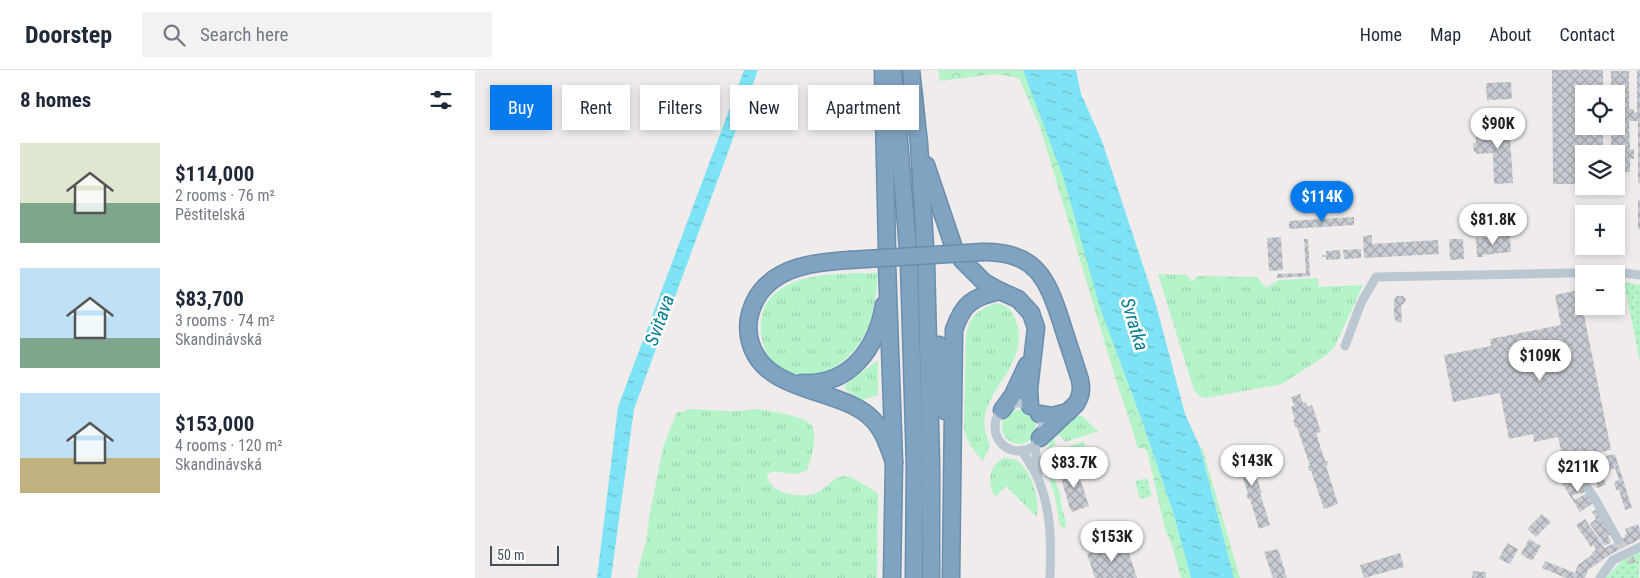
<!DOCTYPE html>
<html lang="en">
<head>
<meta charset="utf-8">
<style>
	:root { --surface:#fff; --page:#f2f2f3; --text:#1f2937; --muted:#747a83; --line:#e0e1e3; --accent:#077bee }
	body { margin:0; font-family:"Roboto Condensed",sans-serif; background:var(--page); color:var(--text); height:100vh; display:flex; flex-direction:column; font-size:19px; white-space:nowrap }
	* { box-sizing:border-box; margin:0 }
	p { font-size:16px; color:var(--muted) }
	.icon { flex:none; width:28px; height:28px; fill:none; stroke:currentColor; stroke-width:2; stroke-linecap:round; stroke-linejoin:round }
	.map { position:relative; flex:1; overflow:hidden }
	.side { display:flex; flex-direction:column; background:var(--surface); width:475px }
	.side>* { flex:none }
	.banner { position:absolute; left:15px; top:15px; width:475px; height:45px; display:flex; gap:10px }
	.fabs { position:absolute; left:1100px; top:15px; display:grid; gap:10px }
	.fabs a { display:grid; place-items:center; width:50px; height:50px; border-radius:0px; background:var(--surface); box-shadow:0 2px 8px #0003; font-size:25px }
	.scale { position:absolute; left:15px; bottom:12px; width:69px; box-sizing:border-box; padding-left:5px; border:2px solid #43525c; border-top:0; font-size:14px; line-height:18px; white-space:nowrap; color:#43525c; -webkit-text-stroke:4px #fff; paint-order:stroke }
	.price { position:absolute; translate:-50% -42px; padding:0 11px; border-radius:18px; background:#fff; color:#222; font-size:16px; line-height:32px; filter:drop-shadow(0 1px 2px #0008) }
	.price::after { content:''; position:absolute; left:50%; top:30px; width:15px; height:11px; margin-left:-8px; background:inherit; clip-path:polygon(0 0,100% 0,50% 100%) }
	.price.selected { background:var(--accent); color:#fff }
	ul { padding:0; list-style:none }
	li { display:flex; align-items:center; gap:15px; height:125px; padding:0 20px }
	li span { display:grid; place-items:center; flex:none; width:140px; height:100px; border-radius:0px; color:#555 }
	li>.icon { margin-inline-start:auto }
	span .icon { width:60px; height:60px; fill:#fffc; stroke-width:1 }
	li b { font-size:21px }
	h2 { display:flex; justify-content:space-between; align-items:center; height:60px; padding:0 20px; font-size:21px }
	.pill { padding:0 18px; border-radius:0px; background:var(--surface); box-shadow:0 2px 8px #0003; font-size:18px; line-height:45px }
	.pill.selected { background:var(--accent); color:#fff }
	header { display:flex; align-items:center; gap:30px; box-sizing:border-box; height:70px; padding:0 25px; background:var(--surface); border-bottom:1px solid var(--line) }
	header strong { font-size:24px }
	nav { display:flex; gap:28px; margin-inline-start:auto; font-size:18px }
	.search { width:350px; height:45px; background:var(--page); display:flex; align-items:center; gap:12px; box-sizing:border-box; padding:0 18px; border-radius:0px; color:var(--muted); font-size:19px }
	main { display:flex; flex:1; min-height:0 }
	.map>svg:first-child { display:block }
</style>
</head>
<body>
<header>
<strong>Doorstep</strong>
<div class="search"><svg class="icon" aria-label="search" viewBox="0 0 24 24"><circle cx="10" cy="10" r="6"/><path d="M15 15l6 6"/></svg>Search here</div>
<nav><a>Home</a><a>Map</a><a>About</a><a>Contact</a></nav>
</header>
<main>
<section class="side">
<h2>8 homes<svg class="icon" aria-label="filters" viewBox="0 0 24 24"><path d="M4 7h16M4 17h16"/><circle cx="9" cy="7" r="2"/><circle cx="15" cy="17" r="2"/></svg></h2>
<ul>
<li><span style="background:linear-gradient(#dfe7d0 60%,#7fa58c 0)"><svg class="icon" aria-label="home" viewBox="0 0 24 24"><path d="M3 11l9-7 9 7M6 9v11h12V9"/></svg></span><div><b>$114,000</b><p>2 rooms · 76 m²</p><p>Pěstitelská</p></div></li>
<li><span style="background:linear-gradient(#bfe0f5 70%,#7fa58c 0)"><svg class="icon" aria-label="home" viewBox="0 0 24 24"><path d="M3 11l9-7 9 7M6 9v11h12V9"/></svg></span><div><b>$83,700</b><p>3 rooms · 74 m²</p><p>Skandinávská</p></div></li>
<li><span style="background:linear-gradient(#bfe0f5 65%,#c2b280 0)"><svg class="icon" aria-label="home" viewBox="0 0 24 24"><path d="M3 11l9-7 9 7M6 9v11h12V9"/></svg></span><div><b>$153,000</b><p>4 rooms · 120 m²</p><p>Skandinávská</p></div></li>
</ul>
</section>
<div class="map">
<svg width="1165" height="508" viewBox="0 0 1165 508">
	<defs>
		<pattern id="grass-tufts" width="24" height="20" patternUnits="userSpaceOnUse" patternTransform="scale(1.25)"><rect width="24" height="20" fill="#b5f3c9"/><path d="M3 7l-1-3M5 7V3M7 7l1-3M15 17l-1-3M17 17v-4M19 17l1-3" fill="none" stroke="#9dd2af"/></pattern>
		<pattern id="forest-crowns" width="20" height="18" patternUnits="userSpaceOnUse" patternTransform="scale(1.25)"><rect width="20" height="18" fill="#b5f3c9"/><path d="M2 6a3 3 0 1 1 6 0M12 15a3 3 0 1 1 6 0" fill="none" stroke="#9dd2af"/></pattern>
		<pattern id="park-dots" width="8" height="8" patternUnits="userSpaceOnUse" patternTransform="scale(1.25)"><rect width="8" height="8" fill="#b5f3c9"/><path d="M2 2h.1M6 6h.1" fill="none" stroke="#9dd2af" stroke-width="1.8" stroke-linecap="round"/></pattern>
		<pattern id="water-ripples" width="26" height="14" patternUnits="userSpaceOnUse" patternTransform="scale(1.25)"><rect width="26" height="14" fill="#7ee3f4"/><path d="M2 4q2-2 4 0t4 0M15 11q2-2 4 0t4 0" fill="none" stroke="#69bbc9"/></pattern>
		<pattern id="building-cross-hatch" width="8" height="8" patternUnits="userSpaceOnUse" patternTransform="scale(1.25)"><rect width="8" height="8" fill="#c8ccd2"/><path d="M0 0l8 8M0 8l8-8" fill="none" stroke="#a4a8ae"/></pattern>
	</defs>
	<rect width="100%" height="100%" fill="#f0ecec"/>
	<g fill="url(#grass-tufts)">
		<path d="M382,203H403C400,245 394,277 355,300C344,307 328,309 315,305C282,293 275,239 304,220C328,204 355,205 382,203Z"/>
		<polygon points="683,204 712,205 716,211 719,211 720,208 724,206 782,207 791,218 804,210 843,208 844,217 888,215 860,276 853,284 807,314 731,328 725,326 719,320"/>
		<path d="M520,233C531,235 536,238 540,248C556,289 518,311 510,345C508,356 511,366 515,376L508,391C499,382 492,372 489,359L491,266C496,244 501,242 520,233Z"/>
		<polygon points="403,290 403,325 387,330 371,320 370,315"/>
		<path d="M213,339C229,339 247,342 263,341C270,341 276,339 282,339C294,341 331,346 337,356C343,366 336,390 332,400C313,410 306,397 292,404C294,424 323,428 339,424C350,421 357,407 369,406C376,405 396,419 403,423L402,508H162L164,496L171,472L175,443L188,377L202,342H208Z"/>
		<circle cx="544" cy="357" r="17"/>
		<polygon points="603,346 607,346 624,362 620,362 590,372 586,366 580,366 579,369 581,375 575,378 573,388 586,428 585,432 591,452 590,458 585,456 580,427 570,394 570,383 578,366"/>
		<polygon points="609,371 610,375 603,389 602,388 591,391 592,395 582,398 578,388 589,382 593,377"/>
		<path d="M529,388L540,389C556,399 565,428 562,445L561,446L531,416L520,427C512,414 513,395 529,388Z"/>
	</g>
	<g fill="url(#forest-crowns)">
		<polygon points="463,0 548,0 589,110 625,238 667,351 698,442 716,508 706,508 696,472 690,459 672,380 662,377 660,367 641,310 565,57 544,8 520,4 465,11"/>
		<polygon points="725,377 727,377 765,508 759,508"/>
	</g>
	<g fill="url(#park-dots)">
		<polygon points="1149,212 1165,215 1165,292"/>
		<polygon points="672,408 677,426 665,429 660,411"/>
		<polygon points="1165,482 1164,508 1130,508 1148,490"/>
	</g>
	<g fill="url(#water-ripples)">
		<polygon points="269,0 283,0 159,339 136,508 122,508 143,337"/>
		<polygon points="548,0 601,0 606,24 627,71 681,235 710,344 725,377 759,508 716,508 698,442 667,351 625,238 589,110"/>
	</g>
	<g fill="url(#building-cross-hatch)">
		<polygon points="1077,0 1128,0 1128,24 1109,24 1109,56 1128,56 1128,84 1109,84 1109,114 1078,114"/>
		<polygon points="1162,0 1165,0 1165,113 1163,113 1163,51 1154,51 1155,80 1159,79 1159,89 1155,89 1155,102 1141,103 1141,84 1136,84 1136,56 1141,56 1141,24 1136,24 1136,1 1154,1 1154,39 1159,39 1159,42 1162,43"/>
		<polygon points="1036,12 1037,29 1012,30 1011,13"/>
		<polygon points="1034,48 1035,60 1037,60 1037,66 1035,66 1038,113 1019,114 1018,83 1001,84 1001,81 999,82 998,73 1001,73 1001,67 1017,66 1016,49"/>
		<rect x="1163" y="130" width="2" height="29"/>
		<polygon points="879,147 879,155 814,159 814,151"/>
		<polygon points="897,165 897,174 963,170 964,184 889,188 888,166"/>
		<polygon points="1035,166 1036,182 1008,185 1008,187 1002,187 1001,168"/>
		<polygon points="806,167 808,200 794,201 792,168"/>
		<polygon points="829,169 833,169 835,206 802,208 802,204 831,203"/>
		<polygon points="974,169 988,169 989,189 975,190"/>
		<polygon points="886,179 886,188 869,189 868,180"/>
		<polygon points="865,180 866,189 851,190 851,187 847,187 847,185 851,185 851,181"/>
		<polygon points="1104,220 1136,380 1088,390 1083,367 1059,372 1058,364 1034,369 1025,323 978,332 969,285 1016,276 1015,269 1086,255 1080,225"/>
		<polygon points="921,226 928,226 931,229 929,234 926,235 927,252 925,253 921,251 919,247 919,231"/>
		<polygon points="825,324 828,333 831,332 833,337 837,335 846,362 841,363 850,391 852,391 853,395 851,396 863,434 849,439 836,401 834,401 833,396 835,396 822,357 820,357 818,350 820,350 816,337 819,336 816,327"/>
		<polygon points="771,377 787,423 785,423 795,455 784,459 775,429 773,429 771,424 773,424 759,380"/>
		<polygon points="1140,384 1157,438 1150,440 1144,420 1141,420 1139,412 1144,410 1140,398 1127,403 1131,415 1122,418 1116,389"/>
		<polygon points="599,389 600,393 592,396 591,391"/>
		<polygon points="601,396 614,436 597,442 595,439 584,401"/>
		<polygon points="1097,407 1099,411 1103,408 1111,421 1106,424 1105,422 1097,426 1100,430 1112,423 1118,433 1105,442 1087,413"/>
		<polygon points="1122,439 1138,463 1133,466 1136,472 1130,476 1115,454 1121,449 1117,442"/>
		<polygon points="1067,444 1076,452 1061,467 1052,459"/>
		<polygon points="1110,449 1130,478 1150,467 1149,465 1152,464 1150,459 1163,454 1165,459 1165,469 1136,484 1113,500 1110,508 1091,508 1067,498 1070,491 1100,503 1103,495 1118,484 1117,483 1121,480 1118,475 1116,477 1101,455"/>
		<polygon points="1054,469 1066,476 1057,491 1046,484"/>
		<polygon points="650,471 662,508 620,508 612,484"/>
		<polygon points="1032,473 1043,479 1035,494 1024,489"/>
		<polygon points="803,479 812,508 798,508 789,482"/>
		<polygon points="925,483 929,497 889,508 885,495"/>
		<polygon points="1158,487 1161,492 1154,494 1153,490"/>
		<polygon points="998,501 1011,502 1011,508 997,508"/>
	</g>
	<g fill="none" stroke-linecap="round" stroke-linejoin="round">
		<polyline stroke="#cdcdcf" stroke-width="9" stroke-dasharray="9 4.5" stroke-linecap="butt" points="1143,470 1147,478"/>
		<defs>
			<g id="highway">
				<polyline points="408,0 412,179"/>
				<polyline points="418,0 433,178"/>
				<polyline points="436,0 444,74 450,177"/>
				<polyline points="451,95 478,175"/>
				<path d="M508,182C560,181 572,208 586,251C592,271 599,290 605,310C607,320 606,326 601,334L565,368"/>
				<path d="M374,190C341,192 301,196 282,227C274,241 271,256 275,271C288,323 360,317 394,346C408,358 413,375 419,392"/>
				<polyline points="487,190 509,212 525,221 543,229 556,243 561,258 554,319 555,336"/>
				<polyline points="451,192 456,394 456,508"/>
				<polyline points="434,193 440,395 439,508"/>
				<polyline points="412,194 419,392 417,508"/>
				<polyline points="464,275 470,341"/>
				<path d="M327,313C375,316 402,278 409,235"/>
				<polyline points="527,340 538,325 552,295"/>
				<polyline points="564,344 577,346 593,342"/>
				<path d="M476,508L479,260C488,233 498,227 525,221"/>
			</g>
		</defs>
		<use href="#highway" stroke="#6a8ead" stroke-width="19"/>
		<g stroke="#bbc8d1" stroke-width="9">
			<polyline points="870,276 886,233 901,207 1142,202 1165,205"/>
			<circle cx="544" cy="357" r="24"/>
			<polyline points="560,374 563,406"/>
			<path d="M547,380C553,391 560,401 564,411C577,443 576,475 575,508"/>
			<polyline points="1100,400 1120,429 1143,470"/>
			<polyline points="1125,508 1138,490 1165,477"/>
		</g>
		<use href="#highway" stroke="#7fa3c1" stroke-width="16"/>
		<defs>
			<polyline id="highway-bridge" points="374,190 508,182"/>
		</defs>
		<use href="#highway-bridge" stroke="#6a8ead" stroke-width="19" stroke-linecap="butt"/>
		<use href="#highway-bridge" stroke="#7fa3c1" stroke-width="16"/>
	</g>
	<g text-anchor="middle" stroke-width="5" stroke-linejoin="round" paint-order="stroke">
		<g font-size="19" font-style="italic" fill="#037d92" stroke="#fff">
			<text transform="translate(184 250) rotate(-70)" y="7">Svitava</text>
			<text transform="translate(660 254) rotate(73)" y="7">Svratka</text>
		</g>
	</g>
</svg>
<div class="fabs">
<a><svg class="icon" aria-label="locate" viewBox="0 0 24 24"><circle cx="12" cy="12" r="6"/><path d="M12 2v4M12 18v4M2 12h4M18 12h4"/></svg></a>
<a><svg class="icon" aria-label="layers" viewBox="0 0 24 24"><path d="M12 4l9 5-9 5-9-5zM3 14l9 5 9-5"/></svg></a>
<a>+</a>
<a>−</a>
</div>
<div class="scale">50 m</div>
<b class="price" style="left:1023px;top:80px">$90K</b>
<b class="price selected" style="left:847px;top:153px">$114K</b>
<b class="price" style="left:1018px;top:176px">$81.8K</b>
<b class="price" style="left:1065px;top:312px">$109K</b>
<b class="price" style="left:777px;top:417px">$143K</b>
<b class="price" style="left:599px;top:419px">$83.7K</b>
<b class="price" style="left:1103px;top:423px">$211K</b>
<b class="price" style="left:637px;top:493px">$153K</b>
<div class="banner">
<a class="pill selected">Buy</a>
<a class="pill">Rent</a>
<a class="pill">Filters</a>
<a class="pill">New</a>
<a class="pill">Apartment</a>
</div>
</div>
</main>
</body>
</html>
